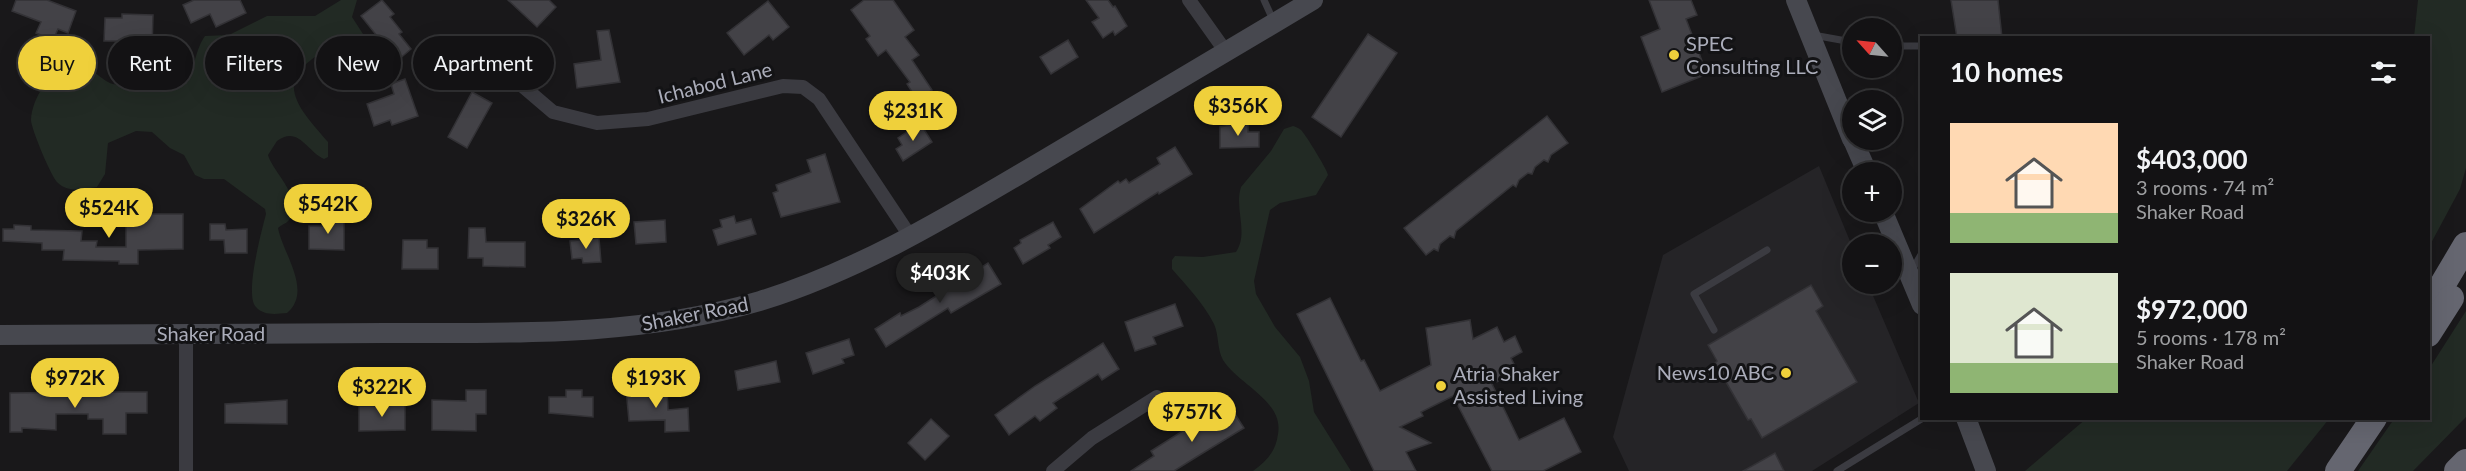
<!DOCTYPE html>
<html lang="en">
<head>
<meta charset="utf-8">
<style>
	:root { --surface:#131214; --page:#202022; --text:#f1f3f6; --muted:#9d9ea0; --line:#323234; --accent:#efd03b }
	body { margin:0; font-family:Lato,sans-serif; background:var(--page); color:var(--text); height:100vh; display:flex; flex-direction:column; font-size:22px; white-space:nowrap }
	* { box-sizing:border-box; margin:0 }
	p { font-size:20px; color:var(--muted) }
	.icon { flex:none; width:33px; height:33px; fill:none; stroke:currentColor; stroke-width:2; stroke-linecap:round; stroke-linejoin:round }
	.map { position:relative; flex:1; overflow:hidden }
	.drawer { position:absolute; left:1920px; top:36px; width:510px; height:384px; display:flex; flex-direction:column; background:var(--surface); border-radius:0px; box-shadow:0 6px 24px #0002,0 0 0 2px var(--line) }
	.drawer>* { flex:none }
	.top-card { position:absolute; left:18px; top:36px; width:570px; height:54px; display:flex; gap:12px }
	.needle { width:39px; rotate:297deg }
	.controls { position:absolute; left:1842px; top:18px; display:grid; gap:12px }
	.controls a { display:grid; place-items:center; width:60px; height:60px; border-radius:50%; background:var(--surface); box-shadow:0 6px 24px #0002,0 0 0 2px var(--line); font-size:30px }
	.price { position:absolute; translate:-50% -51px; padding:0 14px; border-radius:21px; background:var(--accent); color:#111; font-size:20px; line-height:39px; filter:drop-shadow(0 2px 3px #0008) }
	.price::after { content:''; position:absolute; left:50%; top:36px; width:18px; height:14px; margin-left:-9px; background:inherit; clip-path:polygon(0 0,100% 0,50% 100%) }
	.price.active { background:#222; color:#fff }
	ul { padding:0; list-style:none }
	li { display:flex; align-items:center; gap:18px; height:150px; padding:0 30px }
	li span { display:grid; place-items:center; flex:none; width:168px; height:120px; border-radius:0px; color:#555 }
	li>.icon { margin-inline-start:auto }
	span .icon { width:72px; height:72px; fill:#fffc; stroke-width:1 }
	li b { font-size:26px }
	h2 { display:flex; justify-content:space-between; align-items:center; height:72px; padding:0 30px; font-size:26px }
	.chip { padding:0 21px; border-radius:27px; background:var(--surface); box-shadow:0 6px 24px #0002,0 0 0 2px var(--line); font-size:21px; line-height:54px }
	.chip.active { background:var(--accent); color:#111 }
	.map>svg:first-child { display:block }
</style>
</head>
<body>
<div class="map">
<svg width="2466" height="471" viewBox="0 0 2466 471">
	<rect width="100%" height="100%" fill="#19181a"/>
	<polygon fill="#252427" points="1819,166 1852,246 1852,284 1868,284 1919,403 1812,471 1629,471 1613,437 1663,255"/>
	<g fill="#222a24">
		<path d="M341,0H357L352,17L363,34L364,43C351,55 340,49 325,52C317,54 311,60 305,65C276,90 311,121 328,142V157L324,159C307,151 298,125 277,141L268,155C272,171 307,202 289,220C286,224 282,224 278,228C283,254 313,291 287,313C276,314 264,316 256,307C244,295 262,230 266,214L265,209L224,179H204L195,175L184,155L170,148L152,132L136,131L108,143L105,174L97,187C84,189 69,193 58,183C51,177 31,128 31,120C32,98 50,70 73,66C91,63 98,79 113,84C130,88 159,85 177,86C195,81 193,52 205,36L229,35L267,16H315Z"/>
		<polygon points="2418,0 2466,0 2466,168 2460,189 2429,247 2428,38 2414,37"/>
		<path d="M1293,126C1296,127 1299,128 1301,130C1306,135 1328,171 1328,175L1316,195L1280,203L1270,210L1254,281L1256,294L1275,327L1300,357L1309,381L1314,412L1351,471H1253C1267,461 1276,451 1278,434C1284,401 1239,385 1223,360C1217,349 1219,335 1214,324C1204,304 1186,285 1172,269V260L1175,256L1203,257L1236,252C1249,232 1234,209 1241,187L1271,151L1284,129Z"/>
		<polygon points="2466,311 2466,417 2413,471 2358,471 2394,419 2428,418 2429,369"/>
		<polygon points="2087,418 2329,418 2329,419 2287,471 2025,471"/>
	</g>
	<g fill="#434247" stroke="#333236" stroke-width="1.5">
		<polygon points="16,0 47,0 76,11 68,33 58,29 53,40 36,33 41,22 12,11"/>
		<polygon points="194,0 240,0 246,13 216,27 210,14 191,23 183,5"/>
		<polygon points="382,0 394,14 390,17 402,32 399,34 411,49 397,61 361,16"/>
		<polygon points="508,0 549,0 556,7 537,27"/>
		<polygon points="864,0 893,0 914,30 905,37 919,55 912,60 932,90 917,100 907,84 910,82 886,50 878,56 866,39 870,36 851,10"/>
		<polygon points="1086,0 1108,0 1113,7 1115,6 1127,26 1115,35 1113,31 1103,38 1092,22 1099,18"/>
		<polygon points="1649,0 1691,0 1697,15 1686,19 1707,74 1662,92 1641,37 1660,29"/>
		<polygon points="1951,0 1998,0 2002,38 1957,38"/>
		<polygon points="768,1 789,27 773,40 769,35 744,55 727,33"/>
		<polygon points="122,14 153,15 152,49 137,48 137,41 104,41 105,18 122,18"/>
		<polygon points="609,30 620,82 577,88 574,64 601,60 597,31"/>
		<polygon points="1368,34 1397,53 1341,137 1312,117"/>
		<polygon points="1068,40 1078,57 1051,74 1040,57"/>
		<polygon points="405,79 418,116 392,125 390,120 374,126 367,104 394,94 391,84"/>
		<polygon points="472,92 492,103 467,148 448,137"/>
		<polygon points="1547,116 1568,143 1551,155 1548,162 1544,160 1535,167 1532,174 1528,173 1519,180 1516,187 1513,185 1456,231 1454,238 1450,236 1440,244 1438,251 1434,249 1426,255 1404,228"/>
		<polygon points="920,123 932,142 903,161 896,149 902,145 898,138"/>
		<polygon points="1231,125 1248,125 1248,132 1259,132 1259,147 1220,148 1220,127"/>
		<polygon points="1175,147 1192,174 1159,194 1158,192 1094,233 1080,209 1118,181 1120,183 1126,179 1129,183 1160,164 1157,158"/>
		<polygon points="825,154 840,202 781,217 773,193 778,191 776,185 811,172 807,160"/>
		<polygon points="126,214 183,214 183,249 138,250 138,264 119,264 119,261 63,260 64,250 42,250 42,243 3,241 3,229 14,229 14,225 31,226 31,230 82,231 81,241 97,241 96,247 126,247"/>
		<polygon points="326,216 344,216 344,250 309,249 309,226 326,226"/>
		<polygon points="734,216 736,223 751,219 756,234 718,245 713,230 722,227 720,220"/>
		<polygon points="665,220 666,242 636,244 634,222"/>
		<polygon points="1053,222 1061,237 1048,245 1050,248 1023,264 1014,248 1021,243 1020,240"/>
		<polygon points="210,224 225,224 226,230 247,229 247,253 225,253 224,240 210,240"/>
		<polygon points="469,228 485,228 486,242 525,242 525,267 483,266 483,258 468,258"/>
		<polygon points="599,238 601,262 583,263 582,258 572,259 570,241"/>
		<polygon points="403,240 427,240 427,248 438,248 438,269 402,269"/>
		<polygon points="988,263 1001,284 951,313 948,308 886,347 875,329 900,313 901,316 919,307"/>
		<polygon points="1811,285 1823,306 1816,311 1857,382 1762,438 1751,419 1748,420 1715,363 1717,361 1708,345"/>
		<polygon points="1330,298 1361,361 1364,360 1380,391 1431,365 1426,328 1470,320 1473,339 1497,327 1504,342 1515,336 1522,352 1511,358 1518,372 1492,384 1519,440 1564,418 1581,452 1543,471 1492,471 1453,396 1421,412 1423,416 1400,427 1431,443 1406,452 1416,471 1374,471 1297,314"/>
		<polygon points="1175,304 1183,326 1153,337 1156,344 1135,351 1125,322"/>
		<polygon points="849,339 854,355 842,359 844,363 813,374 806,353"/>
		<polygon points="1103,343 1119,369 1102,380 1098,374 1053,403 1057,408 1040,421 1035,416 1009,435 995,415 1035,386"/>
		<polygon points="776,361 780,382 738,390 735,371"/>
		<polygon points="667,387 668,410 688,408 689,431 665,432 665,420 629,421 626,389"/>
		<polygon points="466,390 486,390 486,414 476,414 476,431 432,430 432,400 466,401"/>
		<polygon points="566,390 582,390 582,397 593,397 593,417 549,413 549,397 566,397"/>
		<polygon points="88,392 147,392 147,413 126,413 126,434 103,434 103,419 88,419 88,414 56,414 56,430 22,428 22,432 10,432 10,393"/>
		<polygon points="287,400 287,424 225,423 225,404"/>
		<polygon points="405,405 405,430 359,431 359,406"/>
		<polygon points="1231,408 1244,428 1198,456 1174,471 1131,471 1154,456 1151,451 1200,420 1203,425"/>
		<polygon points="931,419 949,436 925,460 908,443"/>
		<polygon points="1775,453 1784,471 1743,471"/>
	</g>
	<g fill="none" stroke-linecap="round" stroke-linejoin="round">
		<g stroke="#3b3b41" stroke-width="7">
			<polyline points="1264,0 1274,22"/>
			<polyline points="1813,35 1852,42"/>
			<polyline points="1892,46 1922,46"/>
			<polyline points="1912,270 1922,253"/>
			<polyline points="1714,330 1694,294 1767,250"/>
			<polyline points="1837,471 1923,418"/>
		</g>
		<g stroke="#3b3b41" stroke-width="14">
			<polyline points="1189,0 1226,52"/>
			<polyline points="476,51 505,71 553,112 597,123 648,119 783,86 803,87 819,99 910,236"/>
			<polyline points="186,334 186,471"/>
			<polyline points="1053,471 1092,438 1157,397"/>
		</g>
		<g stroke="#47484f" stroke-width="20">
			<polyline points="1796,0 1852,139"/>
			<polyline points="1853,140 1867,172"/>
			<polyline points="1883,212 1922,305"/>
			<path d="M0,335C128,334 257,334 385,333C511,333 638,337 760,301C861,270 952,214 1042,161C1132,107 1223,54 1313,0"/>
			<polyline points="1966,418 1986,471"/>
		</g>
		<g stroke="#656670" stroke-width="26">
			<polyline points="2428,309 2466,245"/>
			<polyline points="2428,334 2451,298"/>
			<polyline points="2338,471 2374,418"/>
			<polyline points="2457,471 2466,462"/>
		</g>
	</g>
	<g fill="#efd03b" stroke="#131315" stroke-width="2">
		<circle cx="1674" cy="55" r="6"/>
		<circle cx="1786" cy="373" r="6"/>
		<circle cx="1441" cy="386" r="6"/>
	</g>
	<g text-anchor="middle" stroke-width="6" stroke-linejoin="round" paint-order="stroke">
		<g font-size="20" fill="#abadba" stroke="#131315" text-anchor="start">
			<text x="1686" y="51">SPEC<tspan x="1686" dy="23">Consulting LLC</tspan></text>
			<text x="1774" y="380" text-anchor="end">News10 ABC</text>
			<text x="1453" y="381">Atria Shaker<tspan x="1453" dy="23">Assisted Living</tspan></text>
		</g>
		<g font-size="20" fill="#abadba" stroke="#131315">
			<text transform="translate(715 83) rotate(-14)" y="7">Ichabod Lane</text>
			<text transform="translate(695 314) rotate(-11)" y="7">Shaker Road</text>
			<text x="211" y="341">Shaker Road</text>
		</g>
	</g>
</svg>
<div class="controls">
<a><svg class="needle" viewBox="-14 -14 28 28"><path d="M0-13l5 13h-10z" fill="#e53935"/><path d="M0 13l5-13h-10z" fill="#9d9ea0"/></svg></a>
<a><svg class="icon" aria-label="layers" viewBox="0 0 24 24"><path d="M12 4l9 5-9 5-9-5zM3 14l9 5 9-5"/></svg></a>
<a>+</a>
<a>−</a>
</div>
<b class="price" style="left:1238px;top:137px">$356K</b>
<b class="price" style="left:913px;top:142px">$231K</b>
<b class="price" style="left:328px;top:235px">$542K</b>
<b class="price" style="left:109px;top:239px">$524K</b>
<b class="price" style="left:586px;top:250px">$326K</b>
<b class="price active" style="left:940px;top:304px">$403K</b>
<b class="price" style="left:75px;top:409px">$972K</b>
<b class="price" style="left:656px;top:409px">$193K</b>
<b class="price" style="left:382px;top:418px">$322K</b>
<b class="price" style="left:1192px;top:443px">$757K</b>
<div class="top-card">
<a class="chip active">Buy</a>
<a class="chip">Rent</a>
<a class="chip">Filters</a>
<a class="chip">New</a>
<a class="chip">Apartment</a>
</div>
<section class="drawer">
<h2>10 homes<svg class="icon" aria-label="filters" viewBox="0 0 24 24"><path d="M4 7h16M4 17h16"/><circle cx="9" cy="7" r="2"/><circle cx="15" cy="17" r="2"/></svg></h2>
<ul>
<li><span style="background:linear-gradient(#ffd9b3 75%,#8fb573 0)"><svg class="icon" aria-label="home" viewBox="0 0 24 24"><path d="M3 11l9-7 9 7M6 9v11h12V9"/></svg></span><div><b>$403,000</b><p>3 rooms · 74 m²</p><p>Shaker Road</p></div></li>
<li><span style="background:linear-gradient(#dfe7d0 75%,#8fb573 0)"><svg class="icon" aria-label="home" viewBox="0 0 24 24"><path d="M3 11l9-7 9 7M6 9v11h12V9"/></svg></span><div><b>$972,000</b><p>5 rooms · 178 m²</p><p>Shaker Road</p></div></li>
</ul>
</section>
</div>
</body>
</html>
